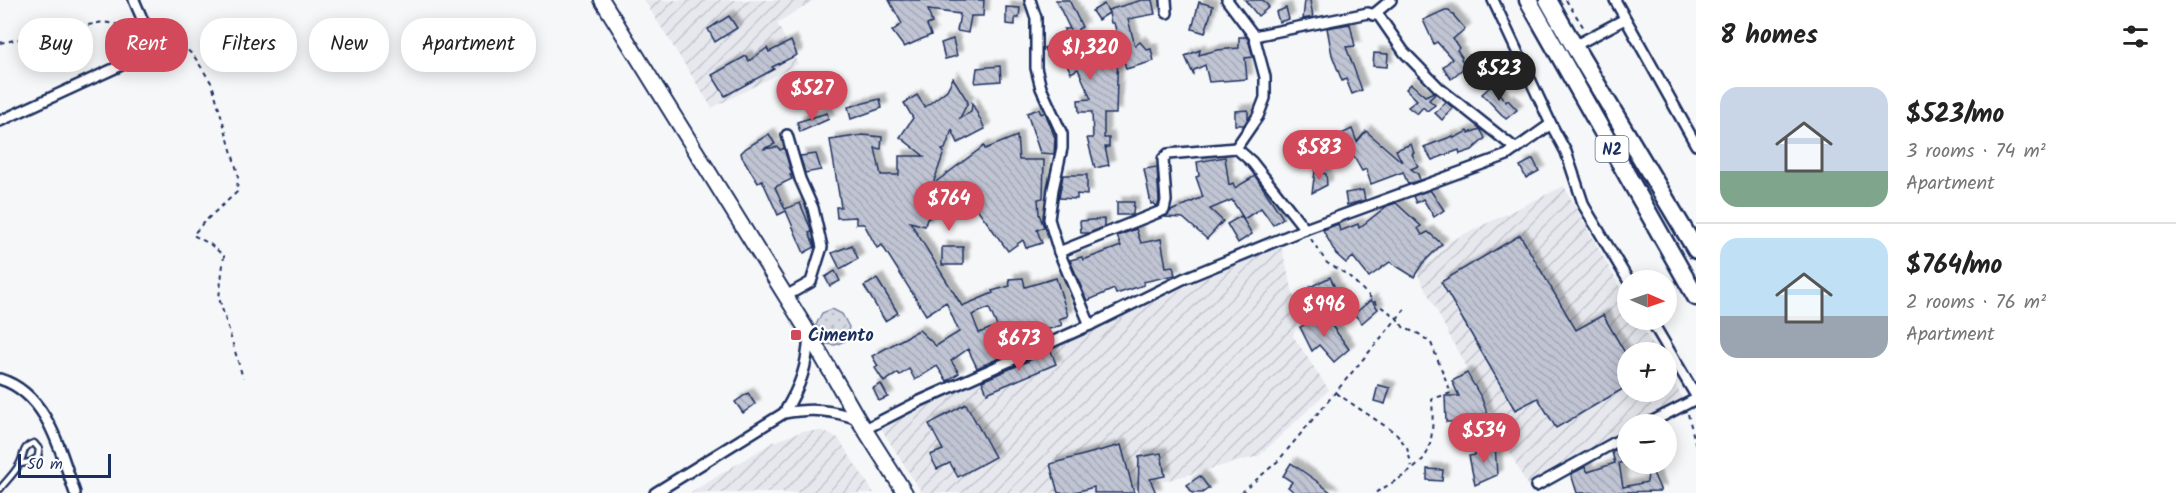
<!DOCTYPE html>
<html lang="en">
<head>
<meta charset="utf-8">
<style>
	:root { --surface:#fff; --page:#f2f2f2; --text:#222; --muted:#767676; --line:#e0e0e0; --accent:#d1495b }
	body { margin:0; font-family:Kalam,sans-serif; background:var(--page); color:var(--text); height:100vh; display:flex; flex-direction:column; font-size:22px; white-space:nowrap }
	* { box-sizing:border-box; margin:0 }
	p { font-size:20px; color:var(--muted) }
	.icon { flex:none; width:33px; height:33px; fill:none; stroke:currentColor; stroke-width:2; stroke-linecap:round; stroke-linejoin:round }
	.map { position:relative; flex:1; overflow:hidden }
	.panel { display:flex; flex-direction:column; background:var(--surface); width:480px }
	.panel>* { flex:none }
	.hud { position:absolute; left:18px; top:18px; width:570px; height:54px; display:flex; gap:12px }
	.needle { width:39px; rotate:92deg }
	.tools { position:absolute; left:1617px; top:270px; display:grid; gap:12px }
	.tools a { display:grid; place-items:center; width:60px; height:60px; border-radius:50%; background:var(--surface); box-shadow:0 3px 15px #0003; font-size:30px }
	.scale { position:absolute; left:18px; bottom:15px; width:93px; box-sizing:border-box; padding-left:6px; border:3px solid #1b2f5e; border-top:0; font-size:16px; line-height:21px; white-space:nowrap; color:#1b2f5e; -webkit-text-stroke:4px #fff; paint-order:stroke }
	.price { position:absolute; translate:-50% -51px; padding:0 14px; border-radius:21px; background:var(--accent); color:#fff; font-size:20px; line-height:39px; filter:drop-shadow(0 2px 3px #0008) }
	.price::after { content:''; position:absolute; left:50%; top:36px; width:18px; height:14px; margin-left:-9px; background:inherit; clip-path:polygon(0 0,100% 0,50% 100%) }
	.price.selected { background:#222; color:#fff }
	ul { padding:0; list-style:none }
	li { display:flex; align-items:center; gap:18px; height:150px; padding:0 24px }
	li+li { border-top:2px solid var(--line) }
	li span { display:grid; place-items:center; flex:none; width:168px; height:120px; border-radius:18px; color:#555 }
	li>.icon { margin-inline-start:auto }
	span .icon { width:72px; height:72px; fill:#fffc; stroke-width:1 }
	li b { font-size:26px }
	h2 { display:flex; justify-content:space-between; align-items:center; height:72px; padding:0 24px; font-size:26px }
	.tag { padding:0 21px; border-radius:24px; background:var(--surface); box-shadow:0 3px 15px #0003; font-size:21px; line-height:54px }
	.tag.selected { background:var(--accent); color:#fff }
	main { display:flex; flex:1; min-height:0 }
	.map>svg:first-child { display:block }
</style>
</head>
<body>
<main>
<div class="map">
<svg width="1696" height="493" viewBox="0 0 1696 493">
	<defs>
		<pattern id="industrial-furrows" width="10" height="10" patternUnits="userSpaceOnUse" patternTransform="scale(1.5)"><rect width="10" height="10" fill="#e6e8ee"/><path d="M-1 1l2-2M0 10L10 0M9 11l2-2" fill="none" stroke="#c5c7ce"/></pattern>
		<pattern id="grass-dots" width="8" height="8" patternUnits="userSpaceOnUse" patternTransform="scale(1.5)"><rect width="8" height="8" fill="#d6d9e2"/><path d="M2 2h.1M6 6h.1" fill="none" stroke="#b7bbc4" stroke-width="1.8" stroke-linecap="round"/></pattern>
		<pattern id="building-back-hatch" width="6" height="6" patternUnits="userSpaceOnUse" patternTransform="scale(1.5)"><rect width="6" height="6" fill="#c0c4d3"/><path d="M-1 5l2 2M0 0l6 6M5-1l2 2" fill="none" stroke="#a4a9b8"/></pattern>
		<filter id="shadow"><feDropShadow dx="5.5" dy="-5.5" stdDeviation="1.5" flood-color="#0004"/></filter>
	</defs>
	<rect width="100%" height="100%" fill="#f6f7f9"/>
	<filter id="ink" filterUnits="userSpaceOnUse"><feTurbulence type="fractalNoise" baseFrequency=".0167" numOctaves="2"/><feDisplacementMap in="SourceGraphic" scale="12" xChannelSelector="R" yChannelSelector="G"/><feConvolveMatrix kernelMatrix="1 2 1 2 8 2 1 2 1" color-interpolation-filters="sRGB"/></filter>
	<g filter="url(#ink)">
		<g fill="url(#industrial-furrows)">
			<polygon points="644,0 814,0 777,23 798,64 712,108"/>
			<polygon points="1564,186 1627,300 1628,320 1638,320 1657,352 1628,352 1628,392 1666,392 1667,370 1684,401 1641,424 1628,424 1627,432 1528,487 1418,275 1450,241"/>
			<polygon points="1281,245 1299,316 1293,336 1329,390 1259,456 1119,493 922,493 877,422"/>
			<polygon points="803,431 822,431 838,438 874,493 690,493 773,442"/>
		</g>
		<polygon fill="url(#grass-dots)" stroke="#7884a0" stroke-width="1.5" points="832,309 842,314 849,327 845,341 835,345 826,344 816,325 822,313"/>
		<g fill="url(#building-back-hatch)" stroke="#1b2f5e" stroke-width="1.5" fill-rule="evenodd" filter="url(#shadow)">
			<polygon points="889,0 984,0 983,16 971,16 968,33 957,31 960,14 928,10 932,23 927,25 931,35 904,47 892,31 902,24"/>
			<polygon points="1056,0 1069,0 1082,27 1078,29 1078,56 1084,54 1089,66 1106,57 1104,49 1118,46 1116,114 1104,114 1104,138 1109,138 1109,147 1105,147 1109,165 1095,168 1087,138 1093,138 1092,112 1079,112 1078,100 1091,99 1078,69 1071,73 1061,52 1048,57 1044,48 1064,39 1064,29 1070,29"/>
			<polygon points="1142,0 1152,0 1155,14 1128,19 1135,46 1140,42 1147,50 1151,49 1154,61 1126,69 1114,23 1111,23 1109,13 1098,20 1092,11 1104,4 1109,13 1108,10"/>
			<polygon points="1245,0 1263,0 1269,7 1258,16"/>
			<polygon points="1305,0 1310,0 1313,17 1303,19"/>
			<polygon points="1199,2 1213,6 1205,33 1192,29"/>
			<polygon points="1006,7 1020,8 1019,18 1015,18 1015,25 1006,24"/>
			<polygon points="1286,8 1289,19 1279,22 1276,12"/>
			<polygon points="1445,10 1449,10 1465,29 1453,39 1459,48 1457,50 1462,57 1461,59 1466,66 1451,79 1443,67 1452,59 1437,42 1434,44 1423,20"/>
			<polygon points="729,16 737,28 715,42 708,29"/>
			<polygon points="1350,24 1355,46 1346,47 1362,90 1352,94 1346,79 1342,81 1332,55 1327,28"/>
			<polygon points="1239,37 1246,37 1248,39 1253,57 1245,58 1247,79 1209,82 1205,65 1194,70 1193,74 1185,56 1200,50 1199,55 1217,50 1239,48"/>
			<polygon points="953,39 957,56 945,59 941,43"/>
			<polygon points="791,41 797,55 772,67 774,69 725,96 712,75 746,56 749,61 767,48 769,52"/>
			<polygon points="1374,53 1388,54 1387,67 1373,66"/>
			<polygon points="1000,66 1001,81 975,83 977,68"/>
			<path d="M953,78L968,102L960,118L971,112L972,103L985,129L958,143L952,130L945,149L942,150L944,152L933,184L984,146L985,149L1017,136L1019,160H1044L1043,198L1038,199L1039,214L1044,227L1037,230L1042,243L1026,248L1023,240L1008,251L970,199L948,211L946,208L927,219L925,226L910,222L962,306L993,293L992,291L1010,286L1009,279L1023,278L1025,287L1056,278L1068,316L1059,319L1062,325L1024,337L1027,346L977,368L968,349L951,361L959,373L947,381L937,366L915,380L909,369L900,375L898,373L884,382L875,368L878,366L872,356L919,330L936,346L959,332L946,302L926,315L882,245L877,248L864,224H856V217L837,218L836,207H841L830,140L863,135L882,137L881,149L875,148L881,175H899V156H924L900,137L913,118L904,103L917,95L925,107L947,90ZM989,308L997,326L979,333L972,315Z"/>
			<polygon points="1411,84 1425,96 1434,92 1435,94 1429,100 1435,105 1427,111 1423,107 1417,114 1408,107 1417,100 1406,89"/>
			<polygon points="1492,85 1506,102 1508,100 1517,110 1506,119 1482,94"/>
			<polygon points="880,99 882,108 851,119 848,107"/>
			<polygon points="1446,102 1453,108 1442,120 1435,113"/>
			<polygon points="1039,109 1041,114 1045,112 1055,138 1054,154 1040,153 1027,113"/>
			<polygon points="1248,110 1248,119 1244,125 1235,125 1235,111"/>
			<polygon points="827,113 829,119 800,132 797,122"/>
			<polygon points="1352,129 1357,142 1366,131 1402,162 1396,150 1411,144 1414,153 1412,154 1418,166 1411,169 1418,174 1420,180 1408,184 1403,172 1371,184 1366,169 1362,171 1341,134"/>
			<polygon points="1480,129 1485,138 1472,150 1460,154 1459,150 1432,160 1424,147 1453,136 1454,138 1468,131 1469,133"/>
			<polygon points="769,134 775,144 763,149 778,147 780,150 784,148 792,175 790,175 792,179 775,187 785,209 800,203 810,227 812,232 809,233 815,247 804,253 786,211 778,215 762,180 758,183 742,157 741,153 746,148"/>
			<polygon points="816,154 821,170 805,173 800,156"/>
			<polygon points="1225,157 1229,185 1233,183 1235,188 1255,176 1283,218 1273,225 1261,208 1244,219 1232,200 1210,209 1223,221 1207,239 1183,218 1165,217 1171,211 1203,197 1196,177 1199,176 1197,162"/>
			<polygon points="1533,159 1539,171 1526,178 1520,166"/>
			<polygon points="1157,167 1159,201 1158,205 1155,206 1154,203 1151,204 1144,169"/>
			<polygon points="1315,171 1326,174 1327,185 1312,193"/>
			<polygon points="1063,175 1087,175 1087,195 1077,194 1077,199 1059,198"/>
			<polygon points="1363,190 1365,200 1347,205 1345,193"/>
			<polygon points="1430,190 1444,210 1434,217 1423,199 1416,203 1413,196"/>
			<polygon points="1117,202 1134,202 1133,215 1117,215"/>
			<polygon points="1396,203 1421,226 1418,228 1422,235 1428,232 1442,244 1422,264 1414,277 1390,262 1369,277 1353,257 1346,263 1336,254 1323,230 1338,224 1340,231 1358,224 1359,228 1387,206"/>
			<polygon points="1241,216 1252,234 1238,243 1227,224"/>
			<polygon points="1104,219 1104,227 1089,233 1081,233 1080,221"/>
			<polygon points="1136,229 1141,243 1161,239 1166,267 1173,266 1175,275 1143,282 1144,285 1116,294 1114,289 1087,301 1070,260 1082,257 1083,260 1121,246 1117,236"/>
			<polygon points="1520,235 1576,330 1603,315 1628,358 1628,386 1556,428 1538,398 1515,410 1441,282"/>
			<polygon points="852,245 858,259 840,269 832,253"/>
			<rect x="942" y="247" width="21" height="18"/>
			<polygon points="835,271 840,281 830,286 825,277"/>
			<polygon points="1330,277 1340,298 1337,300 1346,321 1310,287"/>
			<polygon points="877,279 898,313 885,321 864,286"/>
			<polygon points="1371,300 1378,309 1362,323 1354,314"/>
			<polygon points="1324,315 1349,349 1334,362 1319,345 1312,351 1300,327"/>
			<polygon points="1051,351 1056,364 987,393 982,381"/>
			<polygon points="1467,373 1482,399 1488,416 1463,419 1463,422 1446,422 1445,396 1459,396 1452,381"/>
			<polygon points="881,384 888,397 879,401 873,388"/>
			<polygon points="1378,385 1390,388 1385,404 1374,401"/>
			<polygon points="748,393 755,404 743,413 735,402"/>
			<polygon points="966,404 995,457 958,477 950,463 937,469 930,455 943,450 929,424"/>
			<polygon points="1628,443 1628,461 1619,463 1623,487 1647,482 1649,464 1661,491 1577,493 1571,474 1585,467 1588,472 1615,463 1612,452"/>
			<polygon points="1121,445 1134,493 1094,493 1094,487 1071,493 1058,493 1050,464"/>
			<polygon points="1495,445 1497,475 1475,485 1469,456 1475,455 1474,447"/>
			<polygon points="1161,453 1165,476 1150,479 1156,493 1138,493 1139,457"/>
			<polygon points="1291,463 1315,480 1332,493 1295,493 1288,487 1292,482 1283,476"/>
			<polygon points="1427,469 1443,470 1442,481 1427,480"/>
			<polygon points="1200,476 1209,488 1202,493 1192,493 1187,485"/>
		</g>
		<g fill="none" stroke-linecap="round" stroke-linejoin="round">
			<defs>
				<path id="service" d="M0,489C6,481 14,474 19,465C25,455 21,447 34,443L39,449L38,457L30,462L20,464"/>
				<g id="minor">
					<polyline points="1030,0 1036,18 1036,68 1041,88 1062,134 1062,148 1053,189 1049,219 1059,252 1090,325"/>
					<polyline points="1166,0 1167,13"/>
					<polyline points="1227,0 1254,36 1265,77 1265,98 1258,116 1236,148 1252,162 1305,229"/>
					<polyline points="1493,0 1551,124 1566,152 1584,206 1628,280"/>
					<polyline points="1615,0 1696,145"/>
					<polyline points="1373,15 1391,0"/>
					<polyline points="1254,36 1368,13 1379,16 1404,52 1439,88 1516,149"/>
					<polyline points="1574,46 1625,19"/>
					<polyline points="0,121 135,59 147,50 150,37 134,0"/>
					<polyline points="1059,252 1164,210 1166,201 1163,159 1168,154 1236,148"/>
					<polyline points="786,296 811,282 822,247 813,208 800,179 787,135"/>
					<polyline points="1651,320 1696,396"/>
					<path d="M0,379C48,394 60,451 75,493"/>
					<path d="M784,413C801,385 807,367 809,335"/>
					<polyline points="1647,424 1696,399"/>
					<polyline points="865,429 920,401 1090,325 1183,279 1305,229 1507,155 1551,124"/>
					<polyline points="1536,486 1628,435"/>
					<path d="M655,493L784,413C813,408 831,410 858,419"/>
				</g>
				<polyline id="secondary" points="602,0 805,327 858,419 905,493"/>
				<g id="trunk">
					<polyline points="1528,0 1696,297"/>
					<polyline points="1548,0 1574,46 1696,250"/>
				</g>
			</defs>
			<use href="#service" stroke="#1b2f5e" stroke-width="9"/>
			<use href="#minor" stroke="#1b2f5e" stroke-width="14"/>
			<use href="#secondary" stroke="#1b2f5e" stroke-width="18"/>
			<use href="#trunk" stroke="#1b2f5e" stroke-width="21"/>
			<g stroke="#1b2f5e" stroke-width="2" stroke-dasharray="4.5 4.5" stroke-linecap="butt">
				<polyline points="1566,0 1584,28"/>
				<polyline points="159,31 167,32 194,56 212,84 238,174 237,192 203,223 193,235 210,244 224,256 219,298 243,378"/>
				<polyline points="0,43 103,22 133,27"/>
				<path d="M1311,239L1327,263L1348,275L1377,304L1396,317L1404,328L1419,334L1431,343L1451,393L1432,399C1433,415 1434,445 1424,458C1412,473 1391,483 1375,493"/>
				<polyline points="1336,393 1397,434 1407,448 1412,467"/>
				<polyline points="1688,414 1696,446"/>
				<polyline points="1241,493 1278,461 1405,309"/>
			</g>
			<use href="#service" stroke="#fff" stroke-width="4.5"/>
			<use href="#minor" stroke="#fff" stroke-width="9"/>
			<use href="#secondary" stroke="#fff" stroke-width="14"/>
			<use href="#trunk" stroke="#fff" stroke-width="16"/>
		</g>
	</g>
	<rect fill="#d1495b" stroke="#fff" stroke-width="2" x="790" y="329" width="12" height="12" rx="3"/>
	<g text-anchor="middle" stroke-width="4.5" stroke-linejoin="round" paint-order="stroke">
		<rect fill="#fff" stroke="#5f6d8e" stroke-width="1.5" x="1595.5" y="136" width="33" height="26" rx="4.5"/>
		<g font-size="16" font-weight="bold" fill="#1b2f5e">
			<text x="1612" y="155">N2</text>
		</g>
		<g font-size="18" font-weight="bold" fill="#1b2f5e" stroke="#fff" text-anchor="start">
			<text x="808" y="341">Cimento</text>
		</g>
	</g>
</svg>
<div class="tools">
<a><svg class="needle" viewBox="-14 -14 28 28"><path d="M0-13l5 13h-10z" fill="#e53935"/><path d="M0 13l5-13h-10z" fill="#767676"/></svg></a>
<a>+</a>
<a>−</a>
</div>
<div class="scale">50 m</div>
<b class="price" style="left:1090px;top:81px">$1,320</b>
<b class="price selected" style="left:1499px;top:102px">$523</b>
<b class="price" style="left:812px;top:122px">$527</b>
<b class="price" style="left:1319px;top:181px">$583</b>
<b class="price" style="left:949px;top:232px">$764</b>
<b class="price" style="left:1324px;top:338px">$996</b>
<b class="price" style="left:1019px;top:372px">$673</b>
<b class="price" style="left:1484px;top:464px">$534</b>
<div class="hud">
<a class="tag">Buy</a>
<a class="tag selected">Rent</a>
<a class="tag">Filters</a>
<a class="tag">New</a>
<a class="tag">Apartment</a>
</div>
</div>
<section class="panel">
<h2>8 homes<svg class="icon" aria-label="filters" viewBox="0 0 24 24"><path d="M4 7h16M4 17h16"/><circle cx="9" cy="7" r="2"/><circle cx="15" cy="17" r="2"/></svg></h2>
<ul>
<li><span style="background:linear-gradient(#c9d6e8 70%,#7fa58c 0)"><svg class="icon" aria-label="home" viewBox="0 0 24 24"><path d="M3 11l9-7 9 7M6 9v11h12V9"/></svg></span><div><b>$523/mo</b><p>3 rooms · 74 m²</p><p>Apartment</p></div></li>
<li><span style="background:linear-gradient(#bfe0f5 65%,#9aa5b1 0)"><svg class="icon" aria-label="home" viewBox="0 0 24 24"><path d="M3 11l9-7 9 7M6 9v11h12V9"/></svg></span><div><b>$764/mo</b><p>2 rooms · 76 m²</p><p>Apartment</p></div></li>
</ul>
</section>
</main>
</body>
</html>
